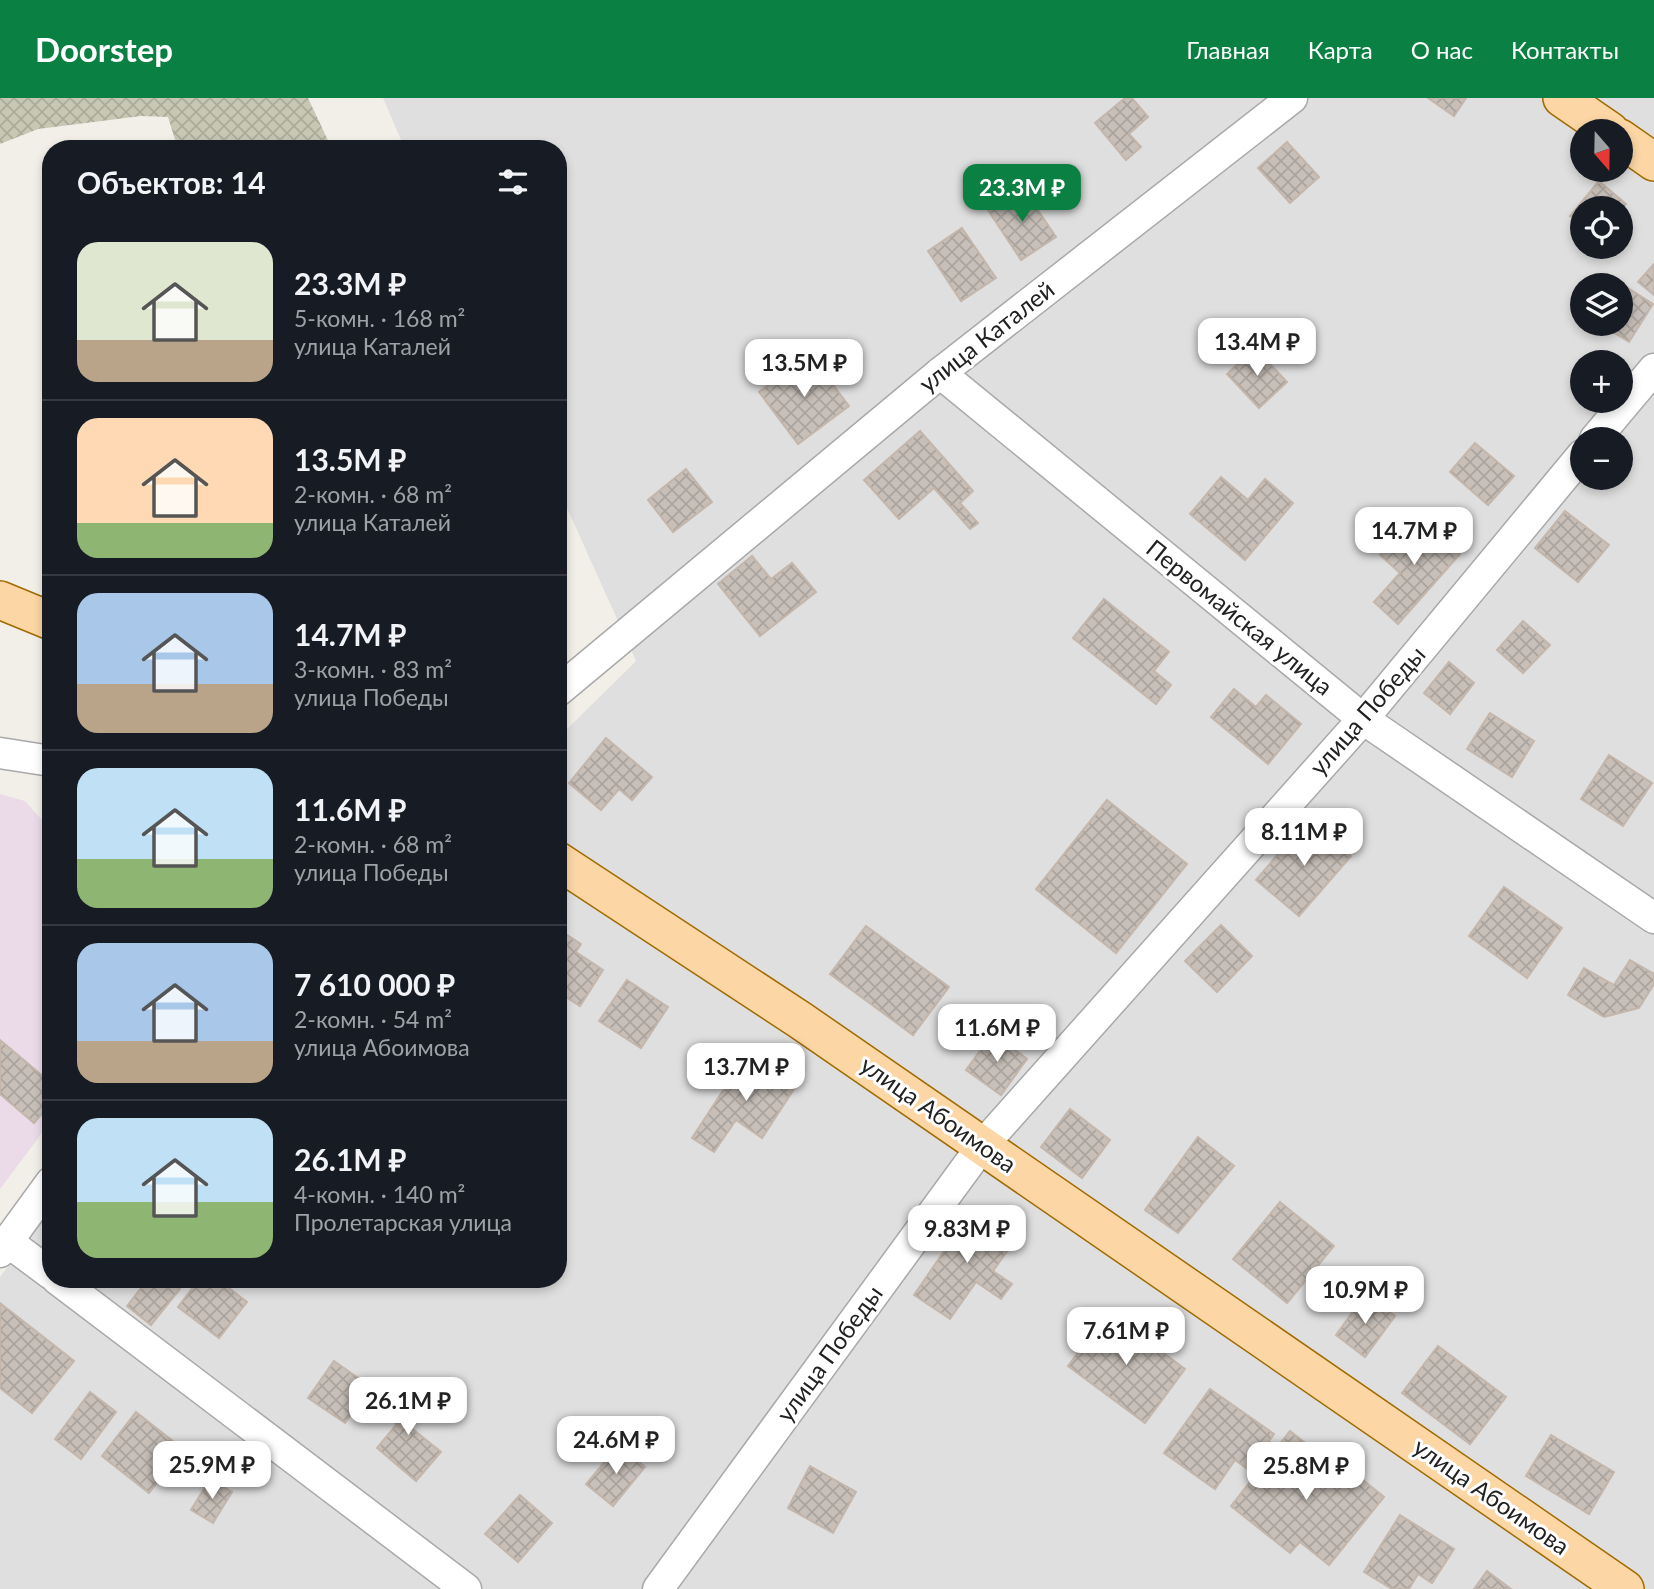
<!DOCTYPE html>
<html lang="ru">
<head>
<meta charset="utf-8">
<style>
	:root { --surface:#171b24; --page:#242831; --text:#f1f3f6; --muted:#9ea1a6; --line:#363941; --accent:#0b8043 }
	body { margin:0; font-family:Lato,sans-serif; background:var(--page); color:var(--text); height:100vh; display:flex; flex-direction:column; font-size:26px; white-space:nowrap }
	* { box-sizing:border-box; margin:0 }
	p { font-size:23px; color:var(--muted) }
	.icon { flex:none; width:38px; height:38px; fill:none; stroke:currentColor; stroke-width:2; stroke-linecap:round; stroke-linejoin:round }
	.map { position:relative; flex:1; overflow:hidden }
	.panel { position:absolute; left:42px; top:42px; width:525px; height:1148px; display:flex; flex-direction:column; background:var(--surface); border-radius:28px; box-shadow:0 4px 10px #0003 }
	.panel>* { flex:none }
	.needle { width:46px; rotate:160deg }
	.buttons { position:absolute; left:1570px; top:21px; display:grid; gap:14px }
	.buttons a { display:grid; place-items:center; width:63px; height:63px; border-radius:50%; background:var(--surface); box-shadow:0 4px 10px #0003; font-size:35px }
	.price { position:absolute; translate:-50% -60px; padding:0 16px; border-radius:14px; background:#fff; color:#222; font-size:23px; line-height:46px; filter:drop-shadow(0 2px 4px #0008) }
	.price::after { content:''; position:absolute; left:50%; top:42px; width:21px; height:16px; margin-left:-10px; background:inherit; clip-path:polygon(0 0,100% 0,50% 100%) }
	.price.selected { background:var(--accent); color:#fff }
	ul { padding:0; list-style:none }
	li { display:flex; align-items:center; gap:21px; height:175px; padding:0 35px }
	li+li { border-top:2px solid var(--line) }
	li span { display:grid; place-items:center; flex:none; width:196px; height:140px; border-radius:21px; color:#555 }
	li>.icon { margin-inline-start:auto }
	span .icon { width:84px; height:84px; fill:#fffc; stroke-width:1 }
	li b { font-size:30px }
	h2 { display:flex; justify-content:space-between; align-items:center; height:84px; padding:0 35px; font-size:30px }
	header { display:flex; align-items:center; gap:42px; box-sizing:border-box; height:98px; padding:0 35px; background:var(--accent); color:#fff }
	header strong { font-size:33px }
	nav { display:flex; gap:38px; margin-inline-start:auto; font-size:24px }
	.map>svg:first-child { display:block }
</style>
</head>
<body>
<header>
<strong>Doorstep</strong>
<nav><a>Главная</a><a>Карта</a><a>О нас</a><a>Контакты</a></nav>
</header>
<div class="map">
<svg width="1654" height="1491" viewBox="0 0 1654 1491">
	<defs>
		<pattern id="construction-cross-hatch" width="8" height="8" patternUnits="userSpaceOnUse" patternTransform="scale(1.75)"><rect width="8" height="8" fill="#c7c7b4"/><path d="M0 0l8 8M0 8l8-8" fill="none" stroke="#abab9a"/></pattern>
		<pattern id="building-cross-hatch" width="8" height="8" patternUnits="userSpaceOnUse" patternTransform="scale(1.75)"><rect width="8" height="8" fill="#c7bfb8"/><path d="M0 0l8 8M0 8l8-8" fill="none" stroke="#aba49e"/></pattern>
	</defs>
	<rect width="100%" height="100%" fill="#f2efe9"/>
	<path fill="#e0dfdf" fill-rule="evenodd" d="M383,0H1654V1491H0V1179L51,1111V1181H558V640L636,563L558,390V51H405ZM1582,33H1620V72H1582ZM1582,110H1620V149H1582ZM1582,187H1620V226H1582ZM1582,264H1620V303H1582ZM1582,341H1620V380H1582Z"/>
	<polygon fill="#ebdbe8" points="0,696 25,703 51,732 51,1023 0,1091"/>
	<polygon fill="url(#construction-cross-hatch)" points="0,0 308,0 332,51 178,51 168,19 141,18 38,31 0,46"/>
	<g fill="url(#building-cross-hatch)" stroke="#c4b6ab" stroke-width="2">
		<polygon points="1125,0 1132,0 1148,19 1129,36 1141,49 1126,62 1095,25"/>
		<polygon points="1428,0 1466,0 1454,18"/>
		<polygon points="1287,44 1319,79 1290,105 1258,70"/>
		<polygon points="1599,83 1626,106 1620,112 1620,110 1582,110 1582,127 1570,118"/>
		<polygon points="1023,90 1056,139 1021,162 988,112"/>
		<polygon points="962,130 996,180 961,203 928,153"/>
		<polygon points="1654,166 1654,197 1638,184"/>
		<polygon points="1617,183 1653,206 1629,244 1600,226 1620,226 1620,187 1614,187"/>
		<polygon points="1255,250 1287,284 1259,310 1227,276"/>
		<polygon points="810,256 849,308 798,346 759,294"/>
		<polygon points="920,333 973,393 960,405 978,425 970,431 934,390 899,421 864,382"/>
		<polygon points="1475,345 1514,378 1488,407 1450,374"/>
		<polygon points="686,371 712,404 673,434 648,402"/>
		<polygon points="1221,379 1248,402 1265,381 1293,405 1245,462 1190,416"/>
		<polygon points="1565,413 1609,447 1578,484 1535,450"/>
		<polygon points="1416,416 1460,456 1398,526 1374,504 1400,475 1380,457"/>
		<polygon points="752,458 771,481 792,465 816,494 760,538 718,486"/>
		<polygon points="1104,501 1169,554 1154,573 1171,587 1156,606 1073,540"/>
		<polygon points="1523,523 1550,547 1523,575 1497,552"/>
		<polygon points="1449,564 1474,585 1450,616 1424,595"/>
		<polygon points="1234,591 1256,609 1266,597 1301,626 1268,666 1211,619"/>
		<polygon points="1490,615 1534,643 1512,679 1467,651"/>
		<polygon points="606,640 652,679 632,702 619,691 601,712 569,685"/>
		<polygon points="1609,657 1652,685 1623,728 1581,701"/>
		<polygon points="1107,702 1187,766 1116,855 1036,791"/>
		<polygon points="1308,721 1351,758 1299,818 1256,782"/>
		<polygon points="1504,789 1562,830 1527,880 1469,838"/>
		<polygon points="1221,827 1252,858 1217,894 1185,863"/>
		<polygon points="866,828 949,889 913,937 830,876"/>
		<polygon points="558,831 581,846 576,854 603,872 580,908 558,894"/>
		<polygon points="1630,862 1654,876 1654,886 1639,910 1604,919 1568,897 1584,870 1614,887"/>
		<polygon points="627,882 668,909 641,950 599,923"/>
		<polygon points="993,935 1027,961 1001,997 966,972"/>
		<polygon points="0,942 51,985 51,1005 34,1025 0,996"/>
		<polygon points="747,956 796,988 762,1040 736,1022 714,1054 692,1040"/>
		<polygon points="1070,1011 1110,1042 1082,1080 1041,1049"/>
		<polygon points="1198,1039 1234,1068 1178,1135 1145,1112"/>
		<polygon points="1280,1104 1334,1148 1287,1205 1233,1161"/>
		<polygon points="973,1111 1016,1141 993,1173 1012,1186 1001,1201 976,1184 950,1221 914,1197"/>
		<polygon points="148,1181 168,1181 180,1191 151,1227 127,1208"/>
		<polygon points="199,1181 217,1181 247,1204 219,1240 178,1209"/>
		<polygon points="1365,1197 1395,1218 1365,1259 1336,1237"/>
		<polygon points="0,1205 74,1263 32,1315 0,1290"/>
		<polygon points="1108,1214 1185,1271 1145,1325 1068,1268"/>
		<polygon points="1438,1248 1506,1299 1470,1346 1402,1295"/>
		<polygon points="334,1263 371,1289 345,1325 308,1300"/>
		<polygon points="403,1290 427,1309 410,1329 441,1354 416,1383 377,1350 397,1326 383,1314"/>
		<polygon points="1210,1291 1274,1336 1249,1372 1235,1362 1215,1391 1164,1355"/>
		<polygon points="90,1294 116,1314 81,1361 55,1341"/>
		<polygon points="136,1314 183,1351 149,1395 102,1358"/>
		<polygon points="1290,1333 1313,1351 1304,1362 1330,1382 1343,1366 1384,1399 1329,1467 1300,1444 1290,1455 1231,1408"/>
		<polygon points="1551,1337 1614,1374 1589,1416 1526,1378"/>
		<polygon points="619,1347 645,1369 613,1408 586,1386"/>
		<polygon points="810,1368 856,1394 833,1435 788,1410"/>
		<polygon points="210,1381 232,1394 213,1425 191,1412"/>
		<polygon points="520,1397 552,1425 518,1464 485,1436"/>
		<polygon points="1400,1417 1454,1451 1432,1485 1418,1476 1409,1491 1392,1491 1364,1474"/>
		<polygon points="1487,1473 1511,1491 1474,1491"/>
	</g>
	<g fill="none" stroke-linecap="round" stroke-linejoin="round">
		<defs>
			<g id="minor">
				<polyline points="940,275 1363,621 1654,820"/>
				<polyline points="1595,341 1654,271"/>
				<polyline points="558,593 940,275 1292,0"/>
				<polyline points="0,655 51,663"/>
				<polyline points="8,1144 51,1176"/>
				<polyline points="0,1154 51,1084"/>
				<polyline points="57,1181 466,1491"/>
				<polyline points="658,1491 982,1048 1363,621 1582,357"/>
			</g>
			<g id="major">
				<polyline points="1562,0 1610,33"/>
				<polyline points="1620,40 1654,64"/>
				<polyline points="0,502 51,523"/>
				<polyline points="558,763 800,922 1625,1491"/>
			</g>
		</defs>
		<use href="#minor" stroke="#a9a9a9" stroke-width="33"/>
		<use href="#major" stroke="#a06b00" stroke-width="40"/>
		<use href="#minor" stroke="#fff" stroke-width="30"/>
		<use href="#major" stroke="#fcd6a4" stroke-width="37"/>
	</g>
	<g text-anchor="middle" stroke-width="6" stroke-linejoin="round" paint-order="stroke">
		<g font-size="24" fill="#222" stroke="#fff">
			<text transform="translate(987 239) rotate(-38)" y="8">улица Каталей</text>
			<text transform="translate(1239 520) rotate(39)" y="8">Первомайская улица</text>
			<text transform="translate(1368 613) rotate(-49)" y="8">улица Победы</text>
			<text transform="translate(938 1017) rotate(35)" y="8">улица Абоимова</text>
			<text transform="translate(830 1256) rotate(-54)" y="8">улица Победы</text>
			<text transform="translate(1491 1399) rotate(35)" y="8">улица Абоимова</text>
		</g>
	</g>
</svg>
<div class="buttons">
<a><svg class="needle" viewBox="-14 -14 28 28"><path d="M0-13l5 13h-10z" fill="#e53935"/><path d="M0 13l5-13h-10z" fill="#9ea1a6"/></svg></a>
<a><svg class="icon" aria-label="locate" viewBox="0 0 24 24"><circle cx="12" cy="12" r="6"/><path d="M12 2v4M12 18v4M2 12h4M18 12h4"/></svg></a>
<a><svg class="icon" aria-label="layers" viewBox="0 0 24 24"><path d="M12 4l9 5-9 5-9-5zM3 14l9 5 9-5"/></svg></a>
<a>+</a>
<a>−</a>
</div>
<b class="price selected" style="left:1022px;top:126px">23.3M ₽</b>
<b class="price" style="left:1257px;top:280px">13.4M ₽</b>
<b class="price" style="left:804px;top:301px">13.5M ₽</b>
<b class="price" style="left:1414px;top:469px">14.7M ₽</b>
<b class="price" style="left:1304px;top:770px">8.11M ₽</b>
<b class="price" style="left:997px;top:966px">11.6M ₽</b>
<b class="price" style="left:746px;top:1005px">13.7M ₽</b>
<b class="price" style="left:967px;top:1167px">9.83M ₽</b>
<b class="price" style="left:1365px;top:1228px">10.9M ₽</b>
<b class="price" style="left:1126px;top:1269px">7.61M ₽</b>
<b class="price" style="left:408px;top:1339px">26.1M ₽</b>
<b class="price" style="left:616px;top:1378px">24.6M ₽</b>
<b class="price" style="left:212px;top:1403px">25.9M ₽</b>
<b class="price" style="left:1306px;top:1404px">25.8M ₽</b>
<section class="panel">
<h2>Объектов: 14<svg class="icon" aria-label="filters" viewBox="0 0 24 24"><path d="M4 7h16M4 17h16"/><circle cx="9" cy="7" r="2"/><circle cx="15" cy="17" r="2"/></svg></h2>
<ul>
<li><span style="background:linear-gradient(#dfe7d0 70%,#b9a48a 0)"><svg class="icon" aria-label="home" viewBox="0 0 24 24"><path d="M3 11l9-7 9 7M6 9v11h12V9"/></svg></span><div><b>23.3M ₽</b><p>5-комн. · 168 m²</p><p>улица Каталей</p></div></li>
<li><span style="background:linear-gradient(#ffd9b3 75%,#8fb573 0)"><svg class="icon" aria-label="home" viewBox="0 0 24 24"><path d="M3 11l9-7 9 7M6 9v11h12V9"/></svg></span><div><b>13.5M ₽</b><p>2-комн. · 68 m²</p><p>улица Каталей</p></div></li>
<li><span style="background:linear-gradient(#a9c7e8 65%,#b9a48a 0)"><svg class="icon" aria-label="home" viewBox="0 0 24 24"><path d="M3 11l9-7 9 7M6 9v11h12V9"/></svg></span><div><b>14.7M ₽</b><p>3-комн. · 83 m²</p><p>улица Победы</p></div></li>
<li><span style="background:linear-gradient(#bfe0f5 65%,#8fb573 0)"><svg class="icon" aria-label="home" viewBox="0 0 24 24"><path d="M3 11l9-7 9 7M6 9v11h12V9"/></svg></span><div><b>11.6M ₽</b><p>2-комн. · 68 m²</p><p>улица Победы</p></div></li>
<li><span style="background:linear-gradient(#a9c7e8 70%,#b9a48a 0)"><svg class="icon" aria-label="home" viewBox="0 0 24 24"><path d="M3 11l9-7 9 7M6 9v11h12V9"/></svg></span><div><b>7 610 000 ₽</b><p>2-комн. · 54 m²</p><p>улица Абоимова</p></div></li>
<li><span style="background:linear-gradient(#bfe0f5 60%,#8fb573 0)"><svg class="icon" aria-label="home" viewBox="0 0 24 24"><path d="M3 11l9-7 9 7M6 9v11h12V9"/></svg></span><div><b>26.1M ₽</b><p>4-комн. · 140 m²</p><p>Пролетарская улица</p></div></li>
</ul>
</section>
</div>
</body>
</html>
